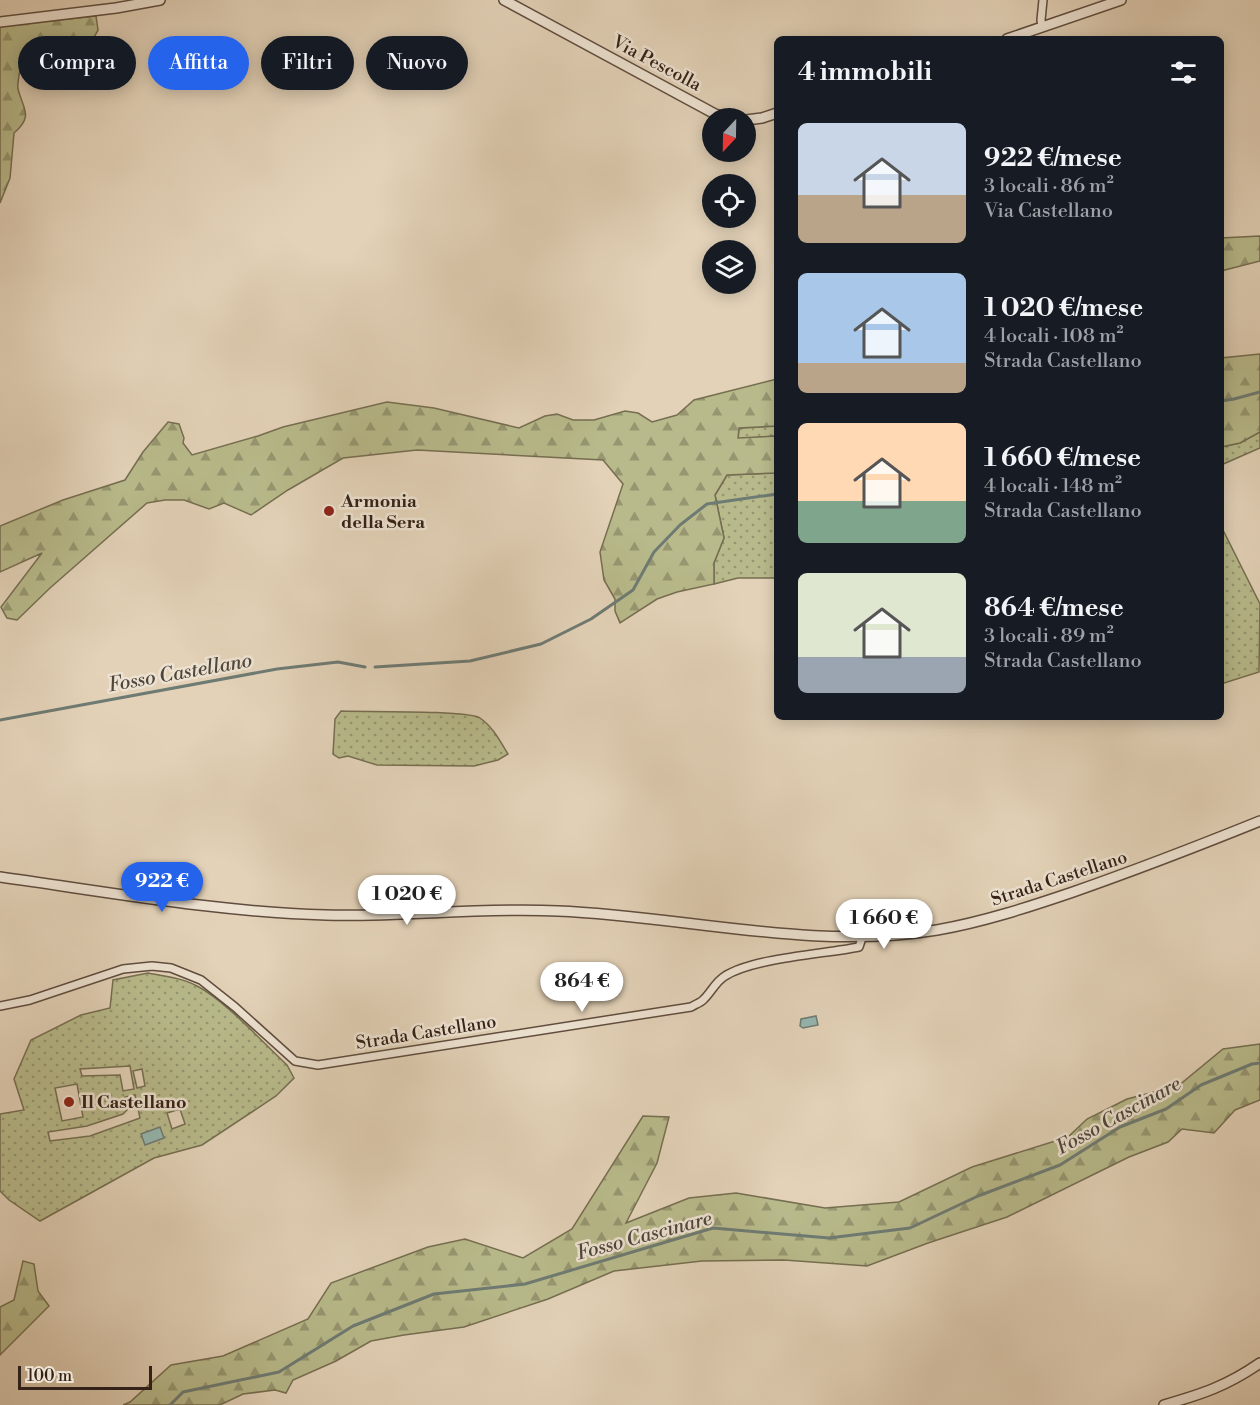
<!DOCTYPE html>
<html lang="it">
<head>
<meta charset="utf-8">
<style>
	:root { --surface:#171b24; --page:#20242c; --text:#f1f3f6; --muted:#9ea1a6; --accent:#2563eb }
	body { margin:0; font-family:"Libre Bodoni",serif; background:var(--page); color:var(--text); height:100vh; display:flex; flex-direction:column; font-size:22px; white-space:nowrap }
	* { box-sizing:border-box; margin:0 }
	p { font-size:20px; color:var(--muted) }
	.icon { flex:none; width:33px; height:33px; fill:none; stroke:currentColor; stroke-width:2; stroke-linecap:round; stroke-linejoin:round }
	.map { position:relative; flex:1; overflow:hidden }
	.panel { position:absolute; left:774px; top:36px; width:450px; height:684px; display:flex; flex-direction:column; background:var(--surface); border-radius:9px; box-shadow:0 3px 15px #0003 }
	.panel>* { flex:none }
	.banner { position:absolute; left:18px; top:36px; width:570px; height:54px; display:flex; gap:12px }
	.needle { width:39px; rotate:202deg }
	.tools { position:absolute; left:702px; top:108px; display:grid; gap:12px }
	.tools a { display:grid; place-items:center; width:54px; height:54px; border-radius:50%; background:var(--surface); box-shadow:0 3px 15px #0003; font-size:30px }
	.scale { position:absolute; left:18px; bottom:15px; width:134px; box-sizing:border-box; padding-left:6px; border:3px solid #342117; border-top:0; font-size:16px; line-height:21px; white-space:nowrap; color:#342117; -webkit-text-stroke:4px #ede2d1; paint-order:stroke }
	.price { position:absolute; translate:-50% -51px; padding:0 14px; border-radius:21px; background:#fff; color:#222; font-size:20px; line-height:39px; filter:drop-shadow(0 2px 3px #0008) }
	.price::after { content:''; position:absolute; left:50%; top:36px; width:18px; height:14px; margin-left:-9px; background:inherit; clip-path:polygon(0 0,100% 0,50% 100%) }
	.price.on { background:var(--accent); color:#fff }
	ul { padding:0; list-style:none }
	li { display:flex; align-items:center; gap:18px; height:150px; padding:0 24px }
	li span { display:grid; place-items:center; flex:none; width:168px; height:120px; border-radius:9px; color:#555 }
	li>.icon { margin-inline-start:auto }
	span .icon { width:72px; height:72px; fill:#fffc; stroke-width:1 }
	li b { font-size:26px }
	h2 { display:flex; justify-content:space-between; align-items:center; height:72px; padding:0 24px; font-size:26px }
	.tag { padding:0 21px; border-radius:27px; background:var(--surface); box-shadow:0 3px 15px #0003; font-size:21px; line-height:54px }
	.tag.on { background:var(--accent); color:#fff }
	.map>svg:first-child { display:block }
</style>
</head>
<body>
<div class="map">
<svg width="1260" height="1405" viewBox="0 0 1260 1405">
	<defs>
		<pattern id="grass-dots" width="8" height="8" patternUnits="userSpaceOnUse" patternTransform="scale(1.5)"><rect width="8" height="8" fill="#b8ba8b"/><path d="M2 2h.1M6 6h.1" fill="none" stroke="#969771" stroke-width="1.8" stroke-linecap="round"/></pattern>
		<pattern id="forest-firs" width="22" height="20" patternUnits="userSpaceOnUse" patternTransform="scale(1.5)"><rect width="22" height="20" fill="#b8ba8b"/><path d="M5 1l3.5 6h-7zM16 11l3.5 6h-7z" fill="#969771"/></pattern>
	</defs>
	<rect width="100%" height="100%" fill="#e3d2b8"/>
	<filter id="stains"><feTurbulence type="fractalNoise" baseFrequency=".00333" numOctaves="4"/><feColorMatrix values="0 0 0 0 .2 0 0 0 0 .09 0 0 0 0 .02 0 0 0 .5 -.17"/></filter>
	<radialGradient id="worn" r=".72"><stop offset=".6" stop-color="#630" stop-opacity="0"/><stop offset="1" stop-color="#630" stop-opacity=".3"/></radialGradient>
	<g fill="url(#grass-dots)" stroke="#766e51" stroke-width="1.5" fill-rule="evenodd">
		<polygon points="777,426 777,436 738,439 739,428"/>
		<polygon points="1260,432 1260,448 1221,465 1221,447 1240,443"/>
		<polygon points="777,473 777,578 738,578 714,584 714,563 724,538 715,495 727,475"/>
		<polygon points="1221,526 1260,604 1259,672 1221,684"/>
		<path d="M341,711C362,712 468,710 480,718C493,727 500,741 508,754L498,760L474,766L377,765L348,756L339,758L333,754L335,719Z"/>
		<path d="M148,973C164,976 182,978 197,986C226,1001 262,1042 287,1065L294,1078L276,1096L202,1145L154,1158L40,1221L9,1200L0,1191V1114L24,1110L14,1079L31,1040L81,1015L110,1008L113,980ZM130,1066L134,1089L123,1091L120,1075L82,1076L80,1069ZM142,1069L145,1086L137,1088L133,1071ZM77,1084L83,1117L62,1121L55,1088ZM135,1095L140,1118L90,1136L50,1141L48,1132L87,1126L123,1114L127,1110L125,1097ZM180,1109L185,1124L172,1129L167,1113Z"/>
	</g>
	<g fill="url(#forest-firs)" stroke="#766e51" stroke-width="1.5">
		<path d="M96,16L98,30L93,39L71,41L66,38L58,44L40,50L21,64C20,72 17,82 18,89C23,109 34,116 14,133L10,178L0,203V26Z"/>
		<polygon points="1260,236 1260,261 1221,271 1221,238"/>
		<polygon points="1260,354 1260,432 1240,443 1221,447 1221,358"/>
		<polygon points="777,379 777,426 739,428 738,438 777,436 777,473 727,475 715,495 724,538 714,563 714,584 677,592 657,599 620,623 615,611 615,599 604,580 600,552 623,484 603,460 417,450 343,458 288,490 251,515 224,503 209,509 184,500 165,500 147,503 50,588 17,620 7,618 1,607 42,553 0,572 0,526 63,500 125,480 143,452 168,422 179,424 184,438 183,443 192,455 258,436 283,427 387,402 434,408 519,428 545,416 557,414 573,420 594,420 625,411 638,413 652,422 677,415 694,400"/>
		<polygon points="1260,1044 1260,1100 1235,1110 1214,1133 1182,1129 1168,1142 1129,1157 1007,1217 928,1243 867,1266 784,1260 702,1261 614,1271 548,1299 464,1327 404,1335 371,1341 336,1361 293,1380 286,1393 275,1390 243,1394 220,1405 123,1405 130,1402 171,1365 223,1356 308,1319 331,1283 428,1247 465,1239 523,1258 572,1229 643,1116 669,1117 657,1163 626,1223 689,1198 736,1193 825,1208 899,1202 972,1167 1068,1137 1087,1119 1127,1099 1178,1086 1223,1049"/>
		<polygon points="23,1261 34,1264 38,1291 49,1306 0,1355 0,1307 14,1300"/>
	</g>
	<g fill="#95b7b0" stroke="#6e7b73" stroke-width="1.5">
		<polygon points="816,1016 818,1025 803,1028 800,1026 801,1019"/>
		<polygon points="160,1127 164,1138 145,1145 141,1134"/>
	</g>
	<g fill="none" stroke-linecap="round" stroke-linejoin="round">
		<g stroke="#6e7b73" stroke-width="3">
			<polyline points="1221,401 1234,399 1260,392"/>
			<polyline points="375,667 470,661 541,644 591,619 633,590 654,552 680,525 707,504 777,494"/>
			<polyline points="0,720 277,669 338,662 365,667"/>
			<polyline points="170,1405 183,1392 279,1372 353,1326 434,1294 525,1284 713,1228 829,1238 910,1228 978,1196 1060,1165 1120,1127 1166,1109 1201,1085 1252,1064 1260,1063"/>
		</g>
		<defs>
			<g id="minor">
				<polyline points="1042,27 1041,20 1043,0"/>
				<path d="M0,1006L30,1000L123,969L152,966L171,968L201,980L235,1007L295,1061L318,1065L691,1007C694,1005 700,1003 703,1000C711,993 715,982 725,976C753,958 824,954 859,947L862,938"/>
			</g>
			<g id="tertiary">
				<polyline points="504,0 715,114 732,118"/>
				<polyline points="0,22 116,8 160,0"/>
				<polyline points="1007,39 1121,0"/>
				<polyline points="746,120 762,118 777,113"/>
				<path d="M0,877C108,892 217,912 326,915C404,917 481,907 558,911C684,916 811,951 937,930C983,922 1029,907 1073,892C1136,870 1198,846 1260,821"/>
				<path d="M1164,1405C1202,1394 1227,1386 1260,1363"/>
			</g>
		</defs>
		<use href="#minor" stroke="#604d3f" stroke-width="10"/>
		<use href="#tertiary" stroke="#604d3f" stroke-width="12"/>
		<use href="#minor" stroke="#ede2d1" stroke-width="7"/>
		<use href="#tertiary" stroke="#ede2d1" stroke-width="9"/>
	</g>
	<g fill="#8f2418" stroke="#ede2d1" stroke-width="2">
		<circle cx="329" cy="511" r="6"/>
		<circle cx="69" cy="1102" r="6"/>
	</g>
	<g text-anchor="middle" stroke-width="5" stroke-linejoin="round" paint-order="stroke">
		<g font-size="18" fill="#342117" stroke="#ede2d1">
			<text transform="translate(657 63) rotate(28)" y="6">Via Pescolla</text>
			<text transform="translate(1059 878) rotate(-18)" y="6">Strada Castellano</text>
			<text transform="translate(426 1032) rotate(-9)" y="6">Strada Castellano</text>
		</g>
		<g font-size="18" font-weight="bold" fill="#342117" stroke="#ede2d1" text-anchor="start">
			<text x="341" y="507">Armonia<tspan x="341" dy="21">della Sera</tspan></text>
			<text x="81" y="1108">Il Castellano</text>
		</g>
		<g font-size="20" font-style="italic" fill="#4c463d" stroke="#ede2d1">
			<text transform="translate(180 672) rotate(-10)" y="7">Fosso Castellano</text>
			<text transform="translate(1118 1115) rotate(-29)" y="7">Fosso Cascinare</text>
			<text transform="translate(644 1235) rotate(-15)" y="7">Fosso Cascinare</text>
		</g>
	</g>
	<rect width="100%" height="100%" filter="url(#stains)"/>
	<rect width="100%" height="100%" fill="url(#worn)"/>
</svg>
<div class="tools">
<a><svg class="needle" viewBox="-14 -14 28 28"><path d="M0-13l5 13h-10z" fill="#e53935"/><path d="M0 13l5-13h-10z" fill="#9ea1a6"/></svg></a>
<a><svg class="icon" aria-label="locate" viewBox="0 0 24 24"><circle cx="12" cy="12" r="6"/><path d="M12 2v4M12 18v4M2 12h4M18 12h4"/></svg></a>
<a><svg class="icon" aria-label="layers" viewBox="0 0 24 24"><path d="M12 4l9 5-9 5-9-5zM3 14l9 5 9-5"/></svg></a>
</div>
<div class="scale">100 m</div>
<b class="price on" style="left:162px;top:913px">922 €</b>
<b class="price" style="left:407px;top:926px">1 020 €</b>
<b class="price" style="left:884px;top:950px">1 660 €</b>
<b class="price" style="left:582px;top:1013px">864 €</b>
<div class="banner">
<a class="tag">Compra</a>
<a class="tag on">Affitta</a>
<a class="tag">Filtri</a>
<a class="tag">Nuovo</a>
</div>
<section class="panel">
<h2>4 immobili<svg class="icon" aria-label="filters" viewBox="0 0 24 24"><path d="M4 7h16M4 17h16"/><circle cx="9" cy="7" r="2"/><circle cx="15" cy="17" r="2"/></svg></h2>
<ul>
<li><span style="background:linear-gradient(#c9d6e8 60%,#b9a48a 0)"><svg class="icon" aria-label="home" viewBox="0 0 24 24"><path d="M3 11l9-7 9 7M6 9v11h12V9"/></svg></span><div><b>922 €/mese</b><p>3 locali · 86 m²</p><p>Via Castellano</p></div></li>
<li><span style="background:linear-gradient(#a9c7e8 75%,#b9a48a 0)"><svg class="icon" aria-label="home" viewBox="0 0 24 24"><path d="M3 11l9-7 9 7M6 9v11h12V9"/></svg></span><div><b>1 020 €/mese</b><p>4 locali · 108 m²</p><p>Strada Castellano</p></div></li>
<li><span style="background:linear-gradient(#ffd9b3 65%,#7fa58c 0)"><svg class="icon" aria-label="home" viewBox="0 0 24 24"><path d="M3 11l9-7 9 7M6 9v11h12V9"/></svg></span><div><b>1 660 €/mese</b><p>4 locali · 148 m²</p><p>Strada Castellano</p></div></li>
<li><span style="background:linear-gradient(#dfe7d0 70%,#9aa5b1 0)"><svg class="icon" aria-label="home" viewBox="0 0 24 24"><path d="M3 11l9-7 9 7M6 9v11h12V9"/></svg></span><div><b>864 €/mese</b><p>3 locali · 89 m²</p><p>Strada Castellano</p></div></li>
</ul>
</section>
</div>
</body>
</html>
